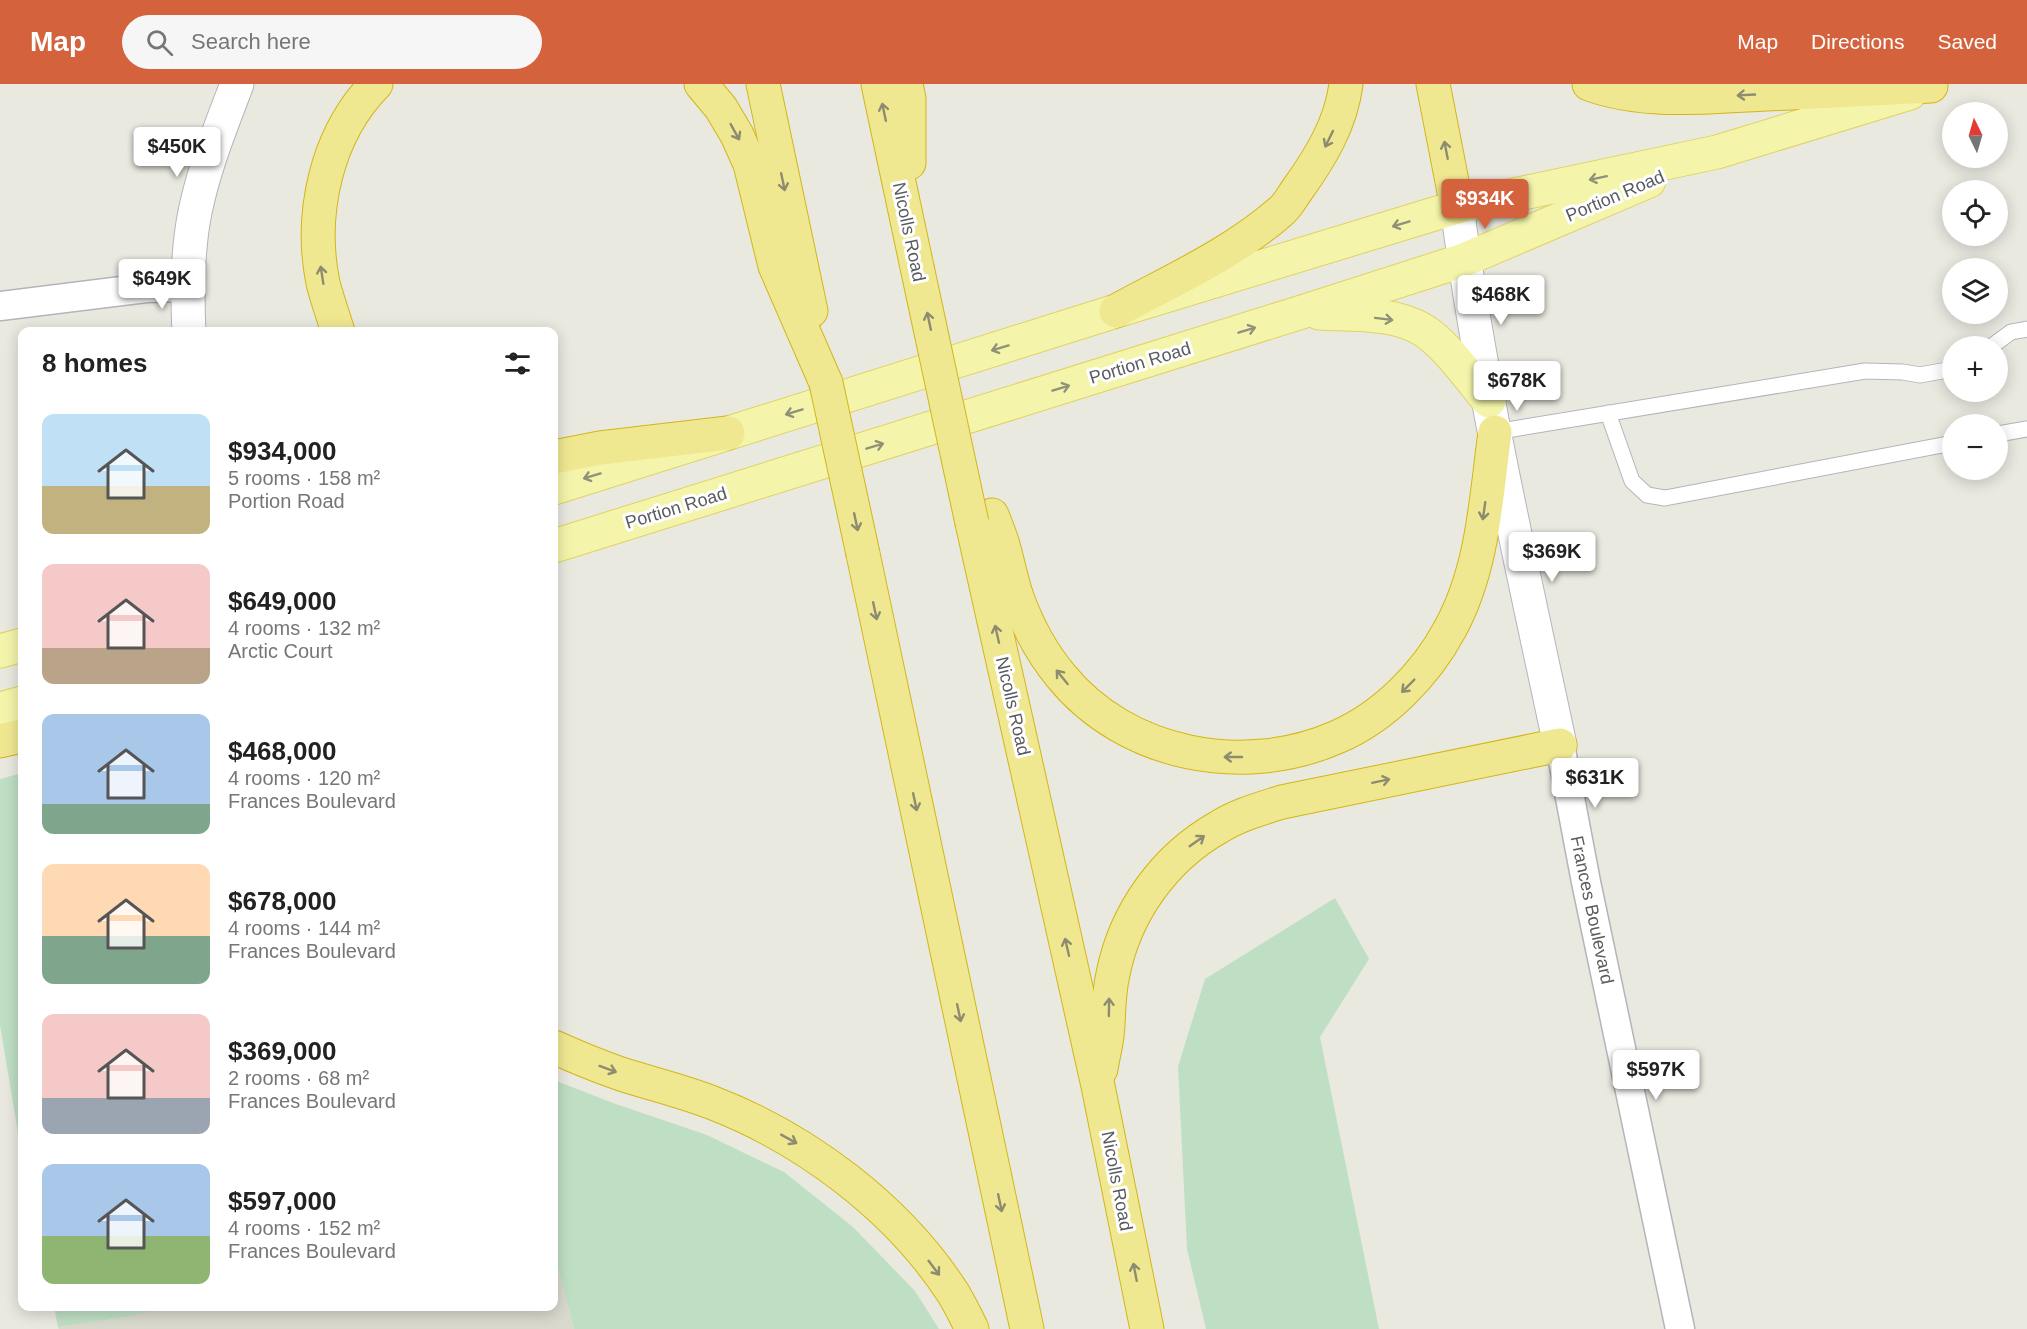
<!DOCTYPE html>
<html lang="en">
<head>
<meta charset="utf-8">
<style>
	:root { --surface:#fff; --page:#f6f6f6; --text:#222; --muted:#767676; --accent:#d4623c }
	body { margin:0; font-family:Arial,sans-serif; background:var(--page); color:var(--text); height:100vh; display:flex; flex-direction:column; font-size:22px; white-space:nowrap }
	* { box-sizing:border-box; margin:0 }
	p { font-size:20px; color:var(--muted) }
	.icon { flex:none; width:33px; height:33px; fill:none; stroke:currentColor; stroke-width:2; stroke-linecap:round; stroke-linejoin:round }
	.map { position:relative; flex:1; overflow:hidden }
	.sheet { position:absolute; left:18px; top:243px; width:540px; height:984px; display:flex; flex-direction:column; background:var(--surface); border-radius:12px; box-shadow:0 3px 15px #0003 }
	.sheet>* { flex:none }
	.needle { width:39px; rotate:355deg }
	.fabs { position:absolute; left:1942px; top:18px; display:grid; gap:12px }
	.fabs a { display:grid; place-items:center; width:66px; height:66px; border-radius:50%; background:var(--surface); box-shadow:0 3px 15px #0003; font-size:30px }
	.price { position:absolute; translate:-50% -51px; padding:0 14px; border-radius:6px; background:#fff; color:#222; font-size:20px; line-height:39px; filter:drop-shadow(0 2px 3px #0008) }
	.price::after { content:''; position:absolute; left:50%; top:36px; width:18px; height:14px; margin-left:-9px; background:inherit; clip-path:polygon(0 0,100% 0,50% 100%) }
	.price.selected { background:var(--accent); color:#fff }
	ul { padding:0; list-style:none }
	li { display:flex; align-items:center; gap:18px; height:150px; padding:0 24px }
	li span { display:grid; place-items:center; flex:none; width:168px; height:120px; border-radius:12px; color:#555 }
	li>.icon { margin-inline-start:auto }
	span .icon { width:72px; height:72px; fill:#fffc; stroke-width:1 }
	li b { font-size:26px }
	h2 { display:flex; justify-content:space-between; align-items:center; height:72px; padding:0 24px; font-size:26px }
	header { display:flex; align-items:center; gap:36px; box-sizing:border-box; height:84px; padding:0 30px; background:var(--accent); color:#fff }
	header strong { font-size:28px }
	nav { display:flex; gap:33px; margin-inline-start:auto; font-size:21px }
	.search { width:420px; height:54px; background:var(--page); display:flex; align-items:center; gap:15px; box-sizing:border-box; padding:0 21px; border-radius:33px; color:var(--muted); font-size:22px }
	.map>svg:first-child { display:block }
</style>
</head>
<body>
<header>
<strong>Map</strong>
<div class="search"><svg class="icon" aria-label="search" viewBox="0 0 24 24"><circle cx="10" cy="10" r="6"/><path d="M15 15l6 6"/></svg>Search here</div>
<nav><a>Map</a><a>Directions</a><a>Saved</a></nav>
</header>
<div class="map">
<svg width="2027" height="1245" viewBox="0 0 2027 1245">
	<rect width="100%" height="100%" fill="#eae9e0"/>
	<polygon fill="#dad9ce" points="554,1168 574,1245 59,1245 58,1243 121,1234 172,1222 554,1222"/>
	<g fill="#bfdfc4">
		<polygon points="22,689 22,1073 0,941 0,695"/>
		<polygon points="1335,814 1369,875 1320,953 1379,1245 1206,1245 1187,1165 1178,983 1205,895"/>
		<polygon points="554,996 613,1019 707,1051 784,1088 853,1143 915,1207 939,1245 574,1245 554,1168"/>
		<polygon points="54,1223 54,1222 172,1223 121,1234 58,1243"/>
	</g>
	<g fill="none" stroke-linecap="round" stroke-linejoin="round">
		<defs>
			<g id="lane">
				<polyline points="1992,262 2011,248 2027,245"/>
				<polyline points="1608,329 1632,397 1647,411 1665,414 1953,359"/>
				<polyline points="1495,348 1865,287 1903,288 1920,291 1953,285"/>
				<polyline points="1998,350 2027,345"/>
			</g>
			<g id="street">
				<polyline points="0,222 146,204 187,203"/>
				<polyline points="1560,661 1586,798 1680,1245"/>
			</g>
			<g id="secondary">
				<path d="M1457,123C1481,304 1522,483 1560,661"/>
				<path d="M189,248C187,207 187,168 195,128C204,84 221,42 237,0"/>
			</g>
			<g id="primary">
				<path d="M1319,229C1352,231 1394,228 1423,246C1446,260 1471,296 1489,317"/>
				<polyline points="554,404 1116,227 1457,123 1717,68 1910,9"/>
				<polyline points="554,462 1305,227 1464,176 1649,97"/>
				<polyline points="0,567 22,561"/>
				<polyline points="0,625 22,619"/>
			</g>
			<g id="highway">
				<polyline points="701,0 721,24 737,51 750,80 775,182 826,299"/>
				<polyline points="763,0 811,227"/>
				<polyline points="878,0 917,183"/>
				<polyline points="906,0 909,15 909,79"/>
				<polyline points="1433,0 1457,123"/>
				<path d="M1589,0C1642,20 1710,13 1766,10C1821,8 1876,5 1931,2"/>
				<path d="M1116,227C1171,197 1232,170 1280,128C1287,123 1292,113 1297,106C1320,74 1341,40 1346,0"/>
				<path d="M338,248C333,231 327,215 323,199C309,130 326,51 376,0"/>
				<polyline points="554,373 600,364 728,349"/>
				<path d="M992,431C996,441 1000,451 1003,461C1008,478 1011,496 1017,513C1027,541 1042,569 1061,592C1126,672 1244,694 1337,653C1384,633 1426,590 1450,545C1483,485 1486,415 1495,348"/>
				<polyline points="972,439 1098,1002 1147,1245"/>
				<polyline points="863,470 1027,1245"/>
				<polyline points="0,657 22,652"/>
				<path d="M554,963C576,973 598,982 621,990C652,1000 683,1007 713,1019C806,1055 898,1124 953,1209C960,1220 966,1233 972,1245"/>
				<path d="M1101,985C1103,971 1108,955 1108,940C1109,923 1109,907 1113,890C1125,829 1164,774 1219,743C1238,731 1260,725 1282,718L1560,661"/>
			</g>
		</defs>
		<use href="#lane" stroke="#b3b5b9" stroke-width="17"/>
		<use href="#street" stroke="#b3b5b9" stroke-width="31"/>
		<use href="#secondary" stroke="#b4b5bb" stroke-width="35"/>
		<use href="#primary" stroke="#e0d263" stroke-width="35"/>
		<use href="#highway" stroke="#d1b619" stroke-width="35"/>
		<use href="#lane" stroke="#fff" stroke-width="15"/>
		<use href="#street" stroke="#fff" stroke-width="28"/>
		<use href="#secondary" stroke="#fff" stroke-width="33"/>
		<use href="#primary" stroke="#f4f5aa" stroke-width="33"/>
		<use href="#highway" stroke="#f0e891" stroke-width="33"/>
		<defs>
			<g id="highway-bridge">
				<polyline points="917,183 972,439"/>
				<polyline points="826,299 863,470"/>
			</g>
		</defs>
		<use href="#highway-bridge" stroke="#d1b619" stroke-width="35" stroke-linecap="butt"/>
		<use href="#highway-bridge" stroke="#f0e891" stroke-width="33"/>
	</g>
	<defs><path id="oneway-shaft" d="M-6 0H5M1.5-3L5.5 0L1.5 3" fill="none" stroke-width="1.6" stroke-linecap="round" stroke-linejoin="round" transform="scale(1.5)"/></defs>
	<g stroke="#8e8c70">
		<use href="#oneway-shaft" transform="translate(1746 11) rotate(177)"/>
		<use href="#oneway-shaft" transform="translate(884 28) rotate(-102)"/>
		<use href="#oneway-shaft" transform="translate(735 48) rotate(61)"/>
		<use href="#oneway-shaft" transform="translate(1329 55) rotate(116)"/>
		<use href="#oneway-shaft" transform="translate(1446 66) rotate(-101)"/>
		<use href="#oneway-shaft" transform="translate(783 98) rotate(78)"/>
		<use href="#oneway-shaft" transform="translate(322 191) rotate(-99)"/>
		<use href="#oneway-shaft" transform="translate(929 237) rotate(-102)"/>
		<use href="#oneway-shaft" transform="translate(1484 427) rotate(98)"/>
		<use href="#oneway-shaft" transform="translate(856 438) rotate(78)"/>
		<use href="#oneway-shaft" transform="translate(875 527) rotate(78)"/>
		<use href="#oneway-shaft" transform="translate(997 550) rotate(-103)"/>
		<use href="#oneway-shaft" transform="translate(1062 593) rotate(-129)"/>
		<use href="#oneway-shaft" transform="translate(1408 602) rotate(135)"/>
		<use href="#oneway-shaft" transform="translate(1233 673) rotate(-180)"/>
		<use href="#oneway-shaft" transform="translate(1381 697) rotate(-12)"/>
		<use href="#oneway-shaft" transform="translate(915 718) rotate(78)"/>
		<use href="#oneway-shaft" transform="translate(1197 757) rotate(-35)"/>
		<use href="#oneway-shaft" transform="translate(1067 863) rotate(-103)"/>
		<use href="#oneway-shaft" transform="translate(1109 923) rotate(-89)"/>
		<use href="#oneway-shaft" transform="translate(959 929) rotate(78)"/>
		<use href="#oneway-shaft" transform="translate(608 985) rotate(20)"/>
		<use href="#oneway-shaft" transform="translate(789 1055) rotate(29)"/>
		<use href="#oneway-shaft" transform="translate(1000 1119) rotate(78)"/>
		<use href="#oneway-shaft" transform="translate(934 1184) rotate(53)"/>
		<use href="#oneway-shaft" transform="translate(1135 1188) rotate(-101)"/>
	</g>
	<g stroke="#8f9179">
		<use href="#oneway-shaft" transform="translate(1598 94) rotate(168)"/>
		<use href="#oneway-shaft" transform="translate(1401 140) rotate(163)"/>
		<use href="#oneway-shaft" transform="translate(1384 235) rotate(7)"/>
		<use href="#oneway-shaft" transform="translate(1247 246) rotate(-17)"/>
		<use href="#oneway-shaft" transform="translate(1000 264) rotate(163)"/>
		<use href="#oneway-shaft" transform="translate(1061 304) rotate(-17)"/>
		<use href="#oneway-shaft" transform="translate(794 328) rotate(163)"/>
		<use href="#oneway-shaft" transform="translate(875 362) rotate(-17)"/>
		<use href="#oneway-shaft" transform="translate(592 392) rotate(163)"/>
	</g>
	<g text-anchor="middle" stroke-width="6" stroke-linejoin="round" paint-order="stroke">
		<g font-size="18" fill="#595b5f" stroke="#fff">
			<text transform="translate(1615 112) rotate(-23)" y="6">Portion Road</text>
			<text transform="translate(909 148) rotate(78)" y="6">Nicolls Road</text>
			<text transform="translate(1140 279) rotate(-17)" y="6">Portion Road</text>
			<text transform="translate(676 424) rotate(-17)" y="6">Portion Road</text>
			<text transform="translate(1013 622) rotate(77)" y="6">Nicolls Road</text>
			<text transform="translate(1592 826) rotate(78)" y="6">Frances Boulevard</text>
			<text transform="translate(1117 1097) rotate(79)" y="6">Nicolls Road</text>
		</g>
	</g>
</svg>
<div class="fabs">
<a><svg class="needle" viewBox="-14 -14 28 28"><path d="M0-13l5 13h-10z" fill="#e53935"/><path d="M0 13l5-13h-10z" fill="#767676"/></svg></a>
<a><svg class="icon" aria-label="locate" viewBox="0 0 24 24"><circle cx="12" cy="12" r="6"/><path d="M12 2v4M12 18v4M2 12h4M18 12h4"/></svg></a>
<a><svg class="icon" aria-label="layers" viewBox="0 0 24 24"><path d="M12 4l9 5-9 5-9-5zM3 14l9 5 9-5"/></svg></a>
<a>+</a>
<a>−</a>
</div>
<b class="price" style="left:177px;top:94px">$450K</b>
<b class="price selected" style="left:1485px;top:146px">$934K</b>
<b class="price" style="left:162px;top:226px">$649K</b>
<b class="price" style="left:1501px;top:242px">$468K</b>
<b class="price" style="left:1517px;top:328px">$678K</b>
<b class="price" style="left:1552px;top:499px">$369K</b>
<b class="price" style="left:1595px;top:725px">$631K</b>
<b class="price" style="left:1656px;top:1017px">$597K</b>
<section class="sheet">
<h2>8 homes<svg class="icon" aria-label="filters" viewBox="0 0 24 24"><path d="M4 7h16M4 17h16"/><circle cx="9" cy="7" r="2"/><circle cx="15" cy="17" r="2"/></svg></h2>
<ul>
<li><span style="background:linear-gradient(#bfe0f5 60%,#c2b280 0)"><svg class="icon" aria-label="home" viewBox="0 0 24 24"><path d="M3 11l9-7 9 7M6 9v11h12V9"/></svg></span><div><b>$934,000</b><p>5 rooms · 158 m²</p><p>Portion Road</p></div></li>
<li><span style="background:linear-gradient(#f6c9c9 70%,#b9a48a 0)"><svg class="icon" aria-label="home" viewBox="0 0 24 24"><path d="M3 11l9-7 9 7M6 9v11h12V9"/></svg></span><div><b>$649,000</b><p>4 rooms · 132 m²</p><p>Arctic Court</p></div></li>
<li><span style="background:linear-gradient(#a9c7e8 75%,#7fa58c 0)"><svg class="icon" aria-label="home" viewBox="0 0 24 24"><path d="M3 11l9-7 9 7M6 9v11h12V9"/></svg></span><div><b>$468,000</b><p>4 rooms · 120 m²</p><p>Frances Boulevard</p></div></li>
<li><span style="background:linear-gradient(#ffd9b3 60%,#7fa58c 0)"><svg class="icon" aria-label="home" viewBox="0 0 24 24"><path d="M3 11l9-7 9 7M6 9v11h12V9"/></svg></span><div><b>$678,000</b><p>4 rooms · 144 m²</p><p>Frances Boulevard</p></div></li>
<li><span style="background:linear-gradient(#f6c9c9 70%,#9aa5b1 0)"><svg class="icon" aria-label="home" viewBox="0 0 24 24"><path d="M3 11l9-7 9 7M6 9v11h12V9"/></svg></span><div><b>$369,000</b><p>2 rooms · 68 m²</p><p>Frances Boulevard</p></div></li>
<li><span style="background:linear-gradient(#a9c7e8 60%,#8fb573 0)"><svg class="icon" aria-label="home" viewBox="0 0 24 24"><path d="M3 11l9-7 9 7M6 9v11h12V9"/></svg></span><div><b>$597,000</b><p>4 rooms · 152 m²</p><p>Frances Boulevard</p></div></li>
</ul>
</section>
</div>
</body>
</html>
